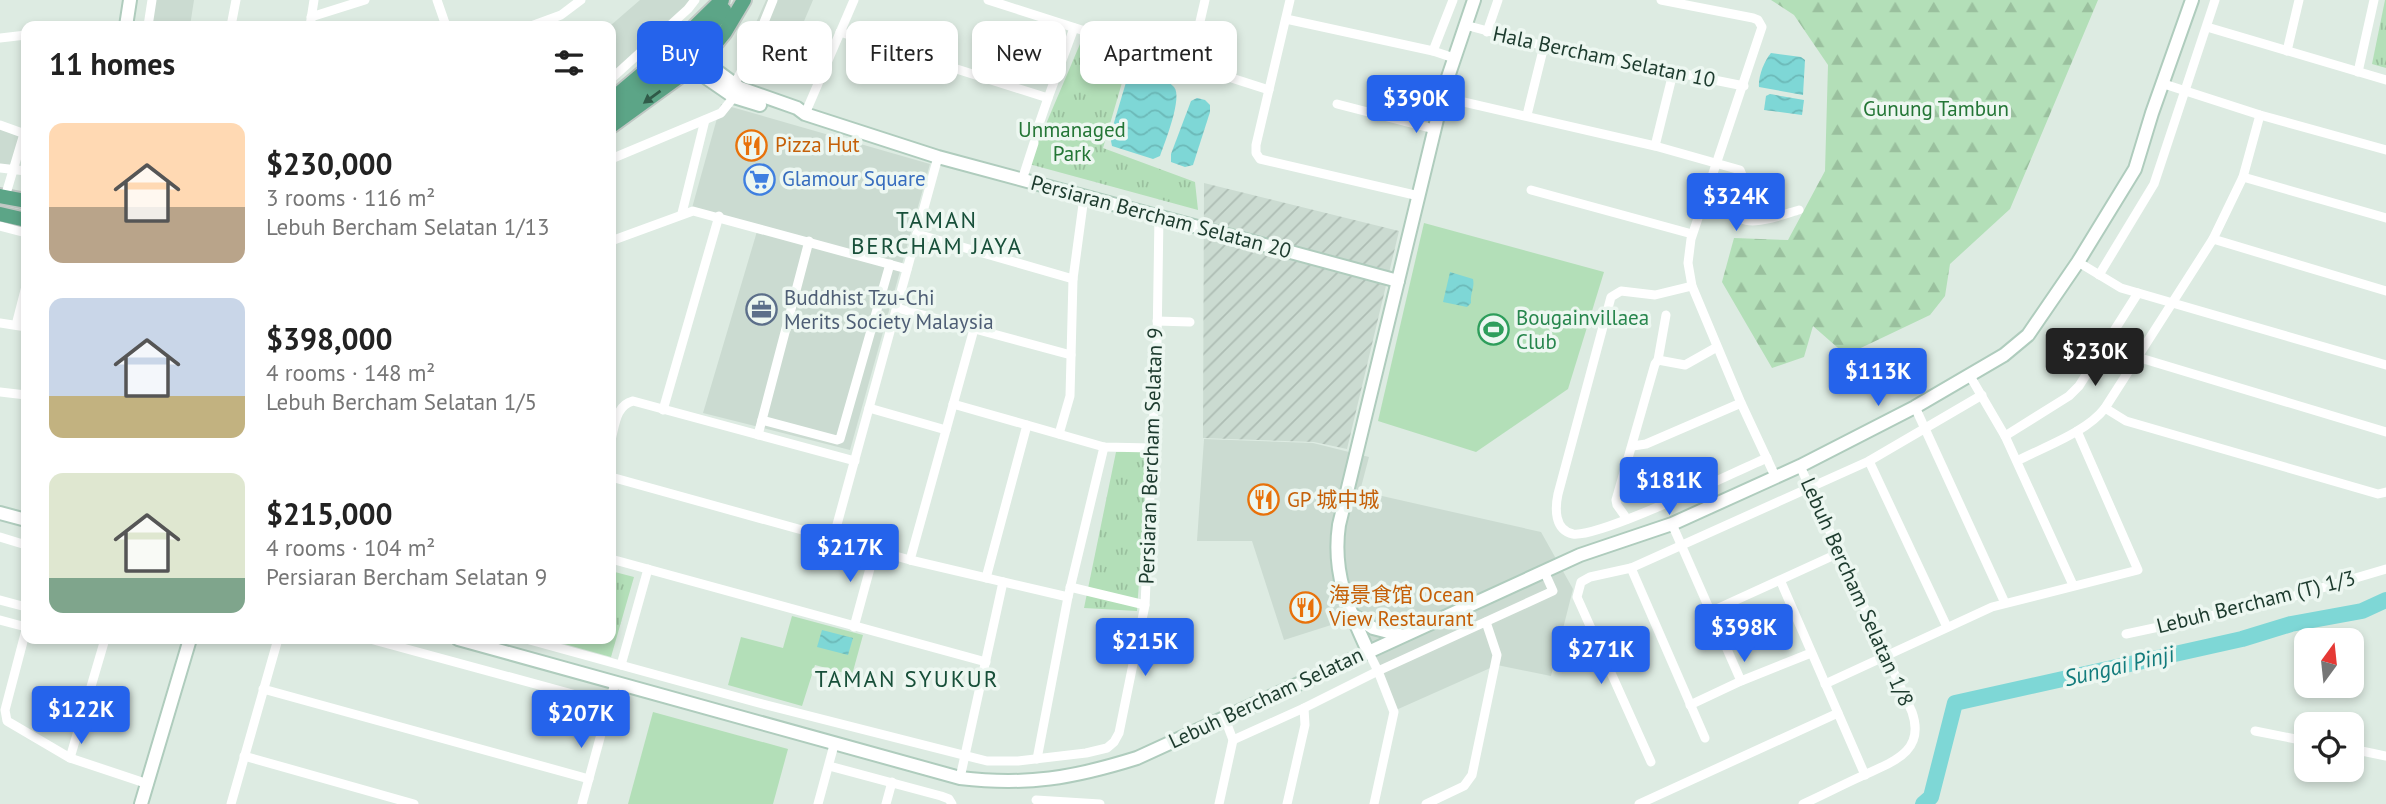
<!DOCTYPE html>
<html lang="en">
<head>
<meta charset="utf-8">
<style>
	:root { --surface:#fff; --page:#f6f6f6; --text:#222; --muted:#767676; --accent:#2563eb }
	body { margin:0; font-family:"PT Sans","Noto Sans SC",sans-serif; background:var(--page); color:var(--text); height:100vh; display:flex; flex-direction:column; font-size:26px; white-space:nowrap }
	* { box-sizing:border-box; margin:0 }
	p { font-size:23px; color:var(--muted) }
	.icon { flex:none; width:38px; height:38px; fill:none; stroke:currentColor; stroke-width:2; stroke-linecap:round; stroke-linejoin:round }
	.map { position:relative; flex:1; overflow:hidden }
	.panel { position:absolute; left:21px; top:21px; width:595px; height:623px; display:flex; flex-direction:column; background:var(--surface); border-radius:14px; box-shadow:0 4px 10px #0003 }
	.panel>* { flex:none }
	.banner { position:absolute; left:637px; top:21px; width:665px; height:63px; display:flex; gap:14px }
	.needle { width:46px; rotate:15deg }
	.fabs { position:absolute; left:2294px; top:628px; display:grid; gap:14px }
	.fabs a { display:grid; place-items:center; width:70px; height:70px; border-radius:14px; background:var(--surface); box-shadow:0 4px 10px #0003; font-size:35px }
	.price { position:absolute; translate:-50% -60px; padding:0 16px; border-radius:7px; background:var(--accent); color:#fff; font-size:23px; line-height:46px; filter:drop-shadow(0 2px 4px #0008) }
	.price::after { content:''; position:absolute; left:50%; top:42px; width:21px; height:16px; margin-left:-10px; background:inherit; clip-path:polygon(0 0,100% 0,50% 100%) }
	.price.on { background:#222; color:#fff }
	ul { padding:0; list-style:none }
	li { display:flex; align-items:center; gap:21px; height:175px; padding:0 28px }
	li span { display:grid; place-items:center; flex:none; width:196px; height:140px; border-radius:14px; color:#555 }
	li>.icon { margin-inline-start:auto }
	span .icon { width:84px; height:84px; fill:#fffc; stroke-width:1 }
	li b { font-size:30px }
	h2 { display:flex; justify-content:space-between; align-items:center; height:84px; padding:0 28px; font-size:30px }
	.chip { padding:0 24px; border-radius:14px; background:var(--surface); box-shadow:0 4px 10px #0003; font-size:24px; line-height:63px }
	.chip.on { background:var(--accent); color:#fff }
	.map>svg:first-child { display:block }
</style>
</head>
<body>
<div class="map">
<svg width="2386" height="804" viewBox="0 0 2386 804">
	<defs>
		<pattern id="industrial-furrows" width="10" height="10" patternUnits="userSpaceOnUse" patternTransform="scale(1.75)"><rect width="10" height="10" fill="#cbdbd1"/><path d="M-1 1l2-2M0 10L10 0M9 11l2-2" fill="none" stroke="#aebdb4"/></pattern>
		<pattern id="forest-firs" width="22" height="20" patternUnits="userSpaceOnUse" patternTransform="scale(1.75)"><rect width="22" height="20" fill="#b3dfb8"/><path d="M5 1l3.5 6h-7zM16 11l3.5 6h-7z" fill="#9ac09e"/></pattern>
		<pattern id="park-tufts" width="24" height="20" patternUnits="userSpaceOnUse" patternTransform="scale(1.75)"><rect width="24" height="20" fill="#b3dfb8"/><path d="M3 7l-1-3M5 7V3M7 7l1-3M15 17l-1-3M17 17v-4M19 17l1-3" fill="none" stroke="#9ac09e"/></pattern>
		<pattern id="water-waves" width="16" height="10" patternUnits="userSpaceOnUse" patternTransform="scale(1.75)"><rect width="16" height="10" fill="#7ed7d6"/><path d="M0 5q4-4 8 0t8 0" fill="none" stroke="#6cb9b8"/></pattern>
	</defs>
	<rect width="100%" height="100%" fill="#ddebe2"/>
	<g fill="#cbdbd1">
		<polygon points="151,0 194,0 190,26 147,26"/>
		<polygon points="640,0 694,0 611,76 610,26"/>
		<polygon points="766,0 813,0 790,54 747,43"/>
		<polygon points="721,104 930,164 850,450 703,413 758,228 692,208"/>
		<polygon points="0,125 26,134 15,169 0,165"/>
		<polygon points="1204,439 1313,443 1369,457 1360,491 1541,532 1573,589 1551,676 1497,665 1396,710 1350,619 1284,640 1252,541 1197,541"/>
	</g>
	<polygon fill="url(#industrial-furrows)" points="1204,183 1399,231 1347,449 1314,442 1203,438"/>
	<g fill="#b3dfb8">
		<polygon points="1424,223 1604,272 1568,389 1476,452 1378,421"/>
		<polygon points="792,616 863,635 852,675 815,665 802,706 728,685 741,637 783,648"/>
		<polygon points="653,712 788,749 773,804 628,804"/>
	</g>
	<polygon fill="url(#forest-firs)" points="1771,0 2098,0 2010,209 1950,264 1945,296 1930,315 1846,355 1813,326 1804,357 1772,368 1722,282 1734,238 1788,240 1825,171 1828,65 1794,15"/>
	<g fill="url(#park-tufts)">
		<polygon points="2385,0 2386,0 2386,68 2372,64"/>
		<polygon points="1080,44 1128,62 1103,148 1195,182 1198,210 1029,164"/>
		<polygon points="1148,449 1137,611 1084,608 1116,452"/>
		<polygon points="611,571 634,577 611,657 561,643 562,639 611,639"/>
	</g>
	<g fill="url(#water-waves)">
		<path d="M1771,53L1801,57L1805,60L1803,95L1759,87C1758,77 1764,61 1771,53Z"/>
		<path d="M1138,72C1148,76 1167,78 1174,87C1183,97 1165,142 1160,156L1153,159L1112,146L1110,136L1127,79L1132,74Z"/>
		<polygon points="1770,94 1804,100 1802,115 1764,110 1766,96"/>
		<polygon points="1197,98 1205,100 1210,105 1210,112 1193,165 1185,167 1171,162 1171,154 1191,101"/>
		<path d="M1450,272L1473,279C1475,288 1470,292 1471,303L1467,307L1443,302Z"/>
		<polygon points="822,630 853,638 848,655 817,647"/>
	</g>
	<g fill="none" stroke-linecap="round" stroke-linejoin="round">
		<polyline stroke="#7ed7d6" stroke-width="16" points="1923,804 1931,797 1955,703 2242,639 2291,624 2362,611 2386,600"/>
		<defs>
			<g id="secondary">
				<polyline points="126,26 130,0"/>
				<polyline points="702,60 740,88 797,108 805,114 938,157 1398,281"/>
				<polyline points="692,68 734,97 760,105"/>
				<polyline points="0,513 26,520"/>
				<polyline points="1353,615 1373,628 1400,635"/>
				<path d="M458,639L960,778C1027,786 1073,778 1137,758L1580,555L1672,524L1800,466L1915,407L2004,355L2028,335L2078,262L2135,169L2152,113L2192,0"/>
				<path d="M1368,651C1348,608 1332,573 1339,525L1445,86L1474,0"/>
				<polyline points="141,804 190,639"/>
			</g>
			<g id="primary">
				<polyline points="692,63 696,46 724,10"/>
				<polyline points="611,100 676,45 722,0"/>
				<polyline points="611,111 678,60 688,56 702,60"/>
				<polyline points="611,126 702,60 725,32 744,0"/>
				<polyline points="0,196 26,201"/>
				<polyline points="0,214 26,220"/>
			</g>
		</defs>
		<use href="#secondary" stroke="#afccbd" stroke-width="16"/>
		<use href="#primary" stroke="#c0c8c4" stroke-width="18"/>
		<g stroke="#fff" stroke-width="9">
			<polyline points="437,0 446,26"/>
			<polyline points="988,0 1269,90"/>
			<polyline points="1290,0 1256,145 1256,153 1260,159 1419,196"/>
			<polyline points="1661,0 1753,18 1758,20 1762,27 1691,239 1688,263 1692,286 1741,403 1775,476"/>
			<polyline points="311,17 365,0"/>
			<polyline points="1286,19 1433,51 1453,0"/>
			<polyline points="1465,25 1544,46 1744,86"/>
			<polyline points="148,26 152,0"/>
			<polyline points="231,26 236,0"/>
			<polyline points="310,26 314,0"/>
			<polyline points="531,26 561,15 581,0"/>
			<polyline points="2207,27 2386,80"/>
			<polyline points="840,32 1048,98 1074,28"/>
			<polyline points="1487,32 1498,0"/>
			<polyline points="0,38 26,35"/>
			<polyline points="754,47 825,68"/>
			<polyline points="1433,51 1454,58"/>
			<polyline points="2287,51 2299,0"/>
			<polyline points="1190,65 1205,0"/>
			<polyline points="2358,72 2374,0"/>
			<polyline points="611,79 688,9 695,0"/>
			<polyline points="2164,84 2260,115 2386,150"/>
			<polyline points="734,85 754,47 773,0"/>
			<path d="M1442,97L1655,146L1740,170L1744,180C1741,188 1735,198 1735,207C1736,234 1784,214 1799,210"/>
			<polyline points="1337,104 1434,129"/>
			<polyline points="805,114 854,0"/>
			<polyline points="1527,115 1544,46"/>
			<polyline points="0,125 25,134"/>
			<polyline points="1038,127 1048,98"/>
			<polyline points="1655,146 1673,73"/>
			<polyline points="611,159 721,113 737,93"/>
			<polyline points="0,168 26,171"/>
			<polyline points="2243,177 2386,218"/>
			<polyline points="1022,180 1034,143"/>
			<polyline points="1531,190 1692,234"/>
			<polyline points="5,197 26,127"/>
			<polyline points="682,213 705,120"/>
			<polyline points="0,226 26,233"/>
			<polyline points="917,234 1073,279"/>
			<polyline points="2213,239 2386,291"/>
			<polyline points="611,241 693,211 907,269"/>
			<polyline points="2078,262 2121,288 2386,365"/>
			<polyline points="2099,275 2154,184 2215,0"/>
			<path d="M1692,286L1655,295L1621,291L1611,297L1558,494C1555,508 1554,530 1573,534C1600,538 1734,472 1767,458"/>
			<polyline points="897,308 1071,355"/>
			<polyline points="1157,321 1190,322"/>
			<polyline points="0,323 26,327"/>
			<polyline points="16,325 26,286"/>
			<polyline points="2137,357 2386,432"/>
			<polyline points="1658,360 1685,365 1717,347"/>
			<polyline points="1970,376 2005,436 2073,585"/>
			<polyline points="0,392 26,395"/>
			<polyline points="953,404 1104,447 1152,448"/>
			<polyline points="1915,407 2005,603"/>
			<polyline points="869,408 946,430"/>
			<polyline points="2105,408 2126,421 2378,494 2386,492"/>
			<polyline points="663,410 719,216"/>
			<polyline points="762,420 837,440 840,439 890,264"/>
			<polyline points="1059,434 1070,396 1073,279 1084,197"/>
			<polyline points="758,435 809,241"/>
			<polyline points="2005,436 2069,396 2079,386 2138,293"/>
			<path d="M611,440C615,425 616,405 633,401L855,461"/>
			<polyline points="1633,446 1646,444 1741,403"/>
			<polyline points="1869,461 1947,627"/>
			<path d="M2017,461C2044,447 2087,432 2105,408L2213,239L2243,177L2260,115"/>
			<path d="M1800,466L1912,712C1926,752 1892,762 1862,776C1842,785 1823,795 1803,804"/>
			<polyline points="611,477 910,560 1068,597"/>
			<polyline points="1627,519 1617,505 1616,500 1655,364 1658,360 1666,315"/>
			<polyline points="1672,524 1741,681"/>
			<polyline points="0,537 26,545"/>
			<polyline points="833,539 938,157"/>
			<polyline points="611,559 986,662"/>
			<polyline points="910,560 974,329"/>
			<polyline points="1631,568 1705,738"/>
			<polyline points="986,578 1027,425"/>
			<polyline points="1781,582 1865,775"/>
			<polyline points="1070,587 1145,605"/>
			<polyline points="0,600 26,607"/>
			<polyline points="1712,611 1839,553"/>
			<polyline points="0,620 26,627"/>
			<polyline points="854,627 875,550"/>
			<polyline points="26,630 5,710 7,721 70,758 148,784"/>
			<polyline points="2126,634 2271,603 2386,569"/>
			<polyline points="370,639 609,704"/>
			<polyline points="526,639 755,702 987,761 1018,761 1086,753 1107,748 1114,742 1119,733 1145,605 1157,344 1159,216"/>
			<polyline points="1368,651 1378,671 1394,712 1374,804"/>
			<polyline points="621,665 648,569"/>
			<polyline points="1825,684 1992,607 2138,570 2077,431"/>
			<polyline points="263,689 589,779"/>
			<polyline points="1690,705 1741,681 1811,653"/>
			<polyline points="1304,708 1378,671 1553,591 1544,571"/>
			<polyline points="2255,731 2306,741"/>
			<polyline points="1233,740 1304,708 1305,725 1287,804"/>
			<polyline points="2352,749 2386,756"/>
			<polyline points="244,756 414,804"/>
			<polyline points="70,758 105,639"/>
			<polyline points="1037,759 1068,597 1104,447"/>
			<polyline points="1651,762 1577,597 1581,582 1590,577 1631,568 1869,461 1982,395"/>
			<polyline points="829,766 941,796 949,799 952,804"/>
			<polyline points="960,778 1003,582"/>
			<polyline points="1036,800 1100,804"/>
			<polyline points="231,804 278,639"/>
			<polyline points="582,804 615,683"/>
			<polyline points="818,804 834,745"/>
			<polyline points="886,804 892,782"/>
			<polyline points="1219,804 1233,740 1225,719"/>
			<polyline points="1426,804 1464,786 1472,775 1497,655 1486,622"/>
			<polyline points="1639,804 1838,713"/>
		</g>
		<use href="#secondary" stroke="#fff" stroke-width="12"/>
		<use href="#primary" stroke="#5ca587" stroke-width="14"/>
	</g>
	<defs><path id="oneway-solid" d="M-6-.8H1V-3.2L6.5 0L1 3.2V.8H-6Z" transform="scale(1.75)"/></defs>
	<use fill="#305b49" href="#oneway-solid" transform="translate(652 97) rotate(144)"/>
	<defs>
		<symbol id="restaurant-ring" viewBox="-11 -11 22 22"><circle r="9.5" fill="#edf7f1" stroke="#e8710a" stroke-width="1.5"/><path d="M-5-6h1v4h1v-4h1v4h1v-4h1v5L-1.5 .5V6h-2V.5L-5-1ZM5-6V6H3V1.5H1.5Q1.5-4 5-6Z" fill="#e8710a"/></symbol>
		<symbol id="supermarket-ring" viewBox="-11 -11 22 22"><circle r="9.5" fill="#edf7f1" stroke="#3f7fe0" stroke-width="1.5"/><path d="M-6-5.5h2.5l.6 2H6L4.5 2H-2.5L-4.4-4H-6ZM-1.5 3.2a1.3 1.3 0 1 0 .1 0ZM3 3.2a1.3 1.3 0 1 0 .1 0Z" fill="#3f7fe0"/></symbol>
		<symbol id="office-ring" viewBox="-11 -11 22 22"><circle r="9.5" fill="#edf7f1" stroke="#5c6f8a" stroke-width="1.5"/><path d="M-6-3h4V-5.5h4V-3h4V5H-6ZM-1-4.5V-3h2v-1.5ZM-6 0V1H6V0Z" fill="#5c6f8a"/></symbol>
		<symbol id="stadium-ring" viewBox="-11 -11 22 22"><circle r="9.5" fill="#edf7f1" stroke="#2e9e5b" stroke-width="1.5"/><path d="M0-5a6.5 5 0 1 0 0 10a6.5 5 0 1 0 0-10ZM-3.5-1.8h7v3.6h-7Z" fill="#2e9e5b"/></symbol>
	</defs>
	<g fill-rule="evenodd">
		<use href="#restaurant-ring" x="734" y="128" width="35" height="35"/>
		<use href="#supermarket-ring" x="742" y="162" width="35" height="35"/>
		<use href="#office-ring" x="744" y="292" width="35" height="35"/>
		<use href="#stadium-ring" x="1476" y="312" width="35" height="35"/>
		<use href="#restaurant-ring" x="1246" y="482" width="35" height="35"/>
		<use href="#restaurant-ring" x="1288" y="590" width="35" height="35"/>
	</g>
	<g text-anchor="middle" stroke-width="7" stroke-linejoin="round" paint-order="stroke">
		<g font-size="21" fill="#1d3b2e" stroke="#edf7f1">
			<text transform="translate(1604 57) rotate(12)" y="7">Hala Bercham Selatan 10</text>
			<text transform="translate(1161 217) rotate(15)" y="7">Persiaran Bercham Selatan 20</text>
			<text transform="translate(1151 456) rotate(-88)" y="7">Persiaran Bercham Selatan 9</text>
			<text transform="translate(1857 592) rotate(66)" y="7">Lebuh Bercham Selatan 1/8</text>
			<text transform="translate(2256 602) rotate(-14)" y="7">Lebuh Bercham (T) 1/3</text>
			<text transform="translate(1266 698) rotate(-25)" y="7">Lebuh Bercham Selatan</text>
		</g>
		<g font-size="21" fill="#247636" stroke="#edf7f1">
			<text x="1936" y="116">Gunung Tambun</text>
			<text x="1072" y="137">Unmanaged<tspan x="1072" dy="24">Park</tspan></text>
		</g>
		<g font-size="21" fill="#c56008" stroke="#edf7f1" text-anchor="start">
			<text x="775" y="152">Pizza Hut</text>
			<text x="1287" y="507">GP 城中城</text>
			<text x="1329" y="602">海景食馆 Ocean<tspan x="1329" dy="24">View Restaurant</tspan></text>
		</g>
		<g font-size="21" fill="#366cbe" stroke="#edf7f1" text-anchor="start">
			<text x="782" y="186">Glamour Square</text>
		</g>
		<g font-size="21" fill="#4e5e75" stroke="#edf7f1" text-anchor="start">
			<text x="784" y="305">Buddhist Tzu-Chi<tspan x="784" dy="24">Merits Society Malaysia</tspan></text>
		</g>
		<g font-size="21" fill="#27864d" stroke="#edf7f1" text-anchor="start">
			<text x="1516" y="325">Bougainvillaea<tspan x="1516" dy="24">Club</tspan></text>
		</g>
		<g font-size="23" letter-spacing="2" fill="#174f39" stroke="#edf7f1">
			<text x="937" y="228">TAMAN<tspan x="937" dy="26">BERCHAM JAYA</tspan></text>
			<text x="907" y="687">TAMAN SYUKUR</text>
		</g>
		<g font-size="23" font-style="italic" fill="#127b7c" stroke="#edf7f1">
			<text transform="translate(2119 666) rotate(-13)" y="8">Sungai Pinji</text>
		</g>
	</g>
</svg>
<div class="fabs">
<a><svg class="needle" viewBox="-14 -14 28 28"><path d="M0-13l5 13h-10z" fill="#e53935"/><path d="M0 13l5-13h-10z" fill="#767676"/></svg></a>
<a><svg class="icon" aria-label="locate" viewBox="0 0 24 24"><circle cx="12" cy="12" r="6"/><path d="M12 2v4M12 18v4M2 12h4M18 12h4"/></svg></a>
</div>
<b class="price" style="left:1416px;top:135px">$390K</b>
<b class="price" style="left:1736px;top:233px">$324K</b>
<b class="price on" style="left:2095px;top:388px">$230K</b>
<b class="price" style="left:1878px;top:408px">$113K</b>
<b class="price" style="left:1669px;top:517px">$181K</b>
<b class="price" style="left:850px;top:584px">$217K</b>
<b class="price" style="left:1744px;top:664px">$398K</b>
<b class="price" style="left:1145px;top:678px">$215K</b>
<b class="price" style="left:1601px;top:686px">$271K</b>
<b class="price" style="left:81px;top:746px">$122K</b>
<b class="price" style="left:581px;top:750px">$207K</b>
<div class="banner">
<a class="chip on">Buy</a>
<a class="chip">Rent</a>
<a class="chip">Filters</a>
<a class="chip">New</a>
<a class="chip">Apartment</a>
</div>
<section class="panel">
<h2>11 homes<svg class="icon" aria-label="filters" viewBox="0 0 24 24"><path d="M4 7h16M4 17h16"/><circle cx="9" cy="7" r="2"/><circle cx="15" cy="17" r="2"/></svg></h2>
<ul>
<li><span style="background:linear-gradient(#ffd9b3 60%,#b9a48a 0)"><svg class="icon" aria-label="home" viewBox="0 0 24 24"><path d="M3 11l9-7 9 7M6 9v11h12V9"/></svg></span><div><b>$230,000</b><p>3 rooms · 116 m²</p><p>Lebuh Bercham Selatan 1/13</p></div></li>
<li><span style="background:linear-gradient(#c9d6e8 70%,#c2b280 0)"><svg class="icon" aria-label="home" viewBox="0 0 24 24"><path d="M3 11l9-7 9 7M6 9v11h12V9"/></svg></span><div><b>$398,000</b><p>4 rooms · 148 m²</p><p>Lebuh Bercham Selatan 1/5</p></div></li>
<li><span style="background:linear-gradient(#dfe7d0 75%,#7fa58c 0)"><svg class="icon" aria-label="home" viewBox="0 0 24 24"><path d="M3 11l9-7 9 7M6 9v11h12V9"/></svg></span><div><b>$215,000</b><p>4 rooms · 104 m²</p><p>Persiaran Bercham Selatan 9</p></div></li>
</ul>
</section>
</div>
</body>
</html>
